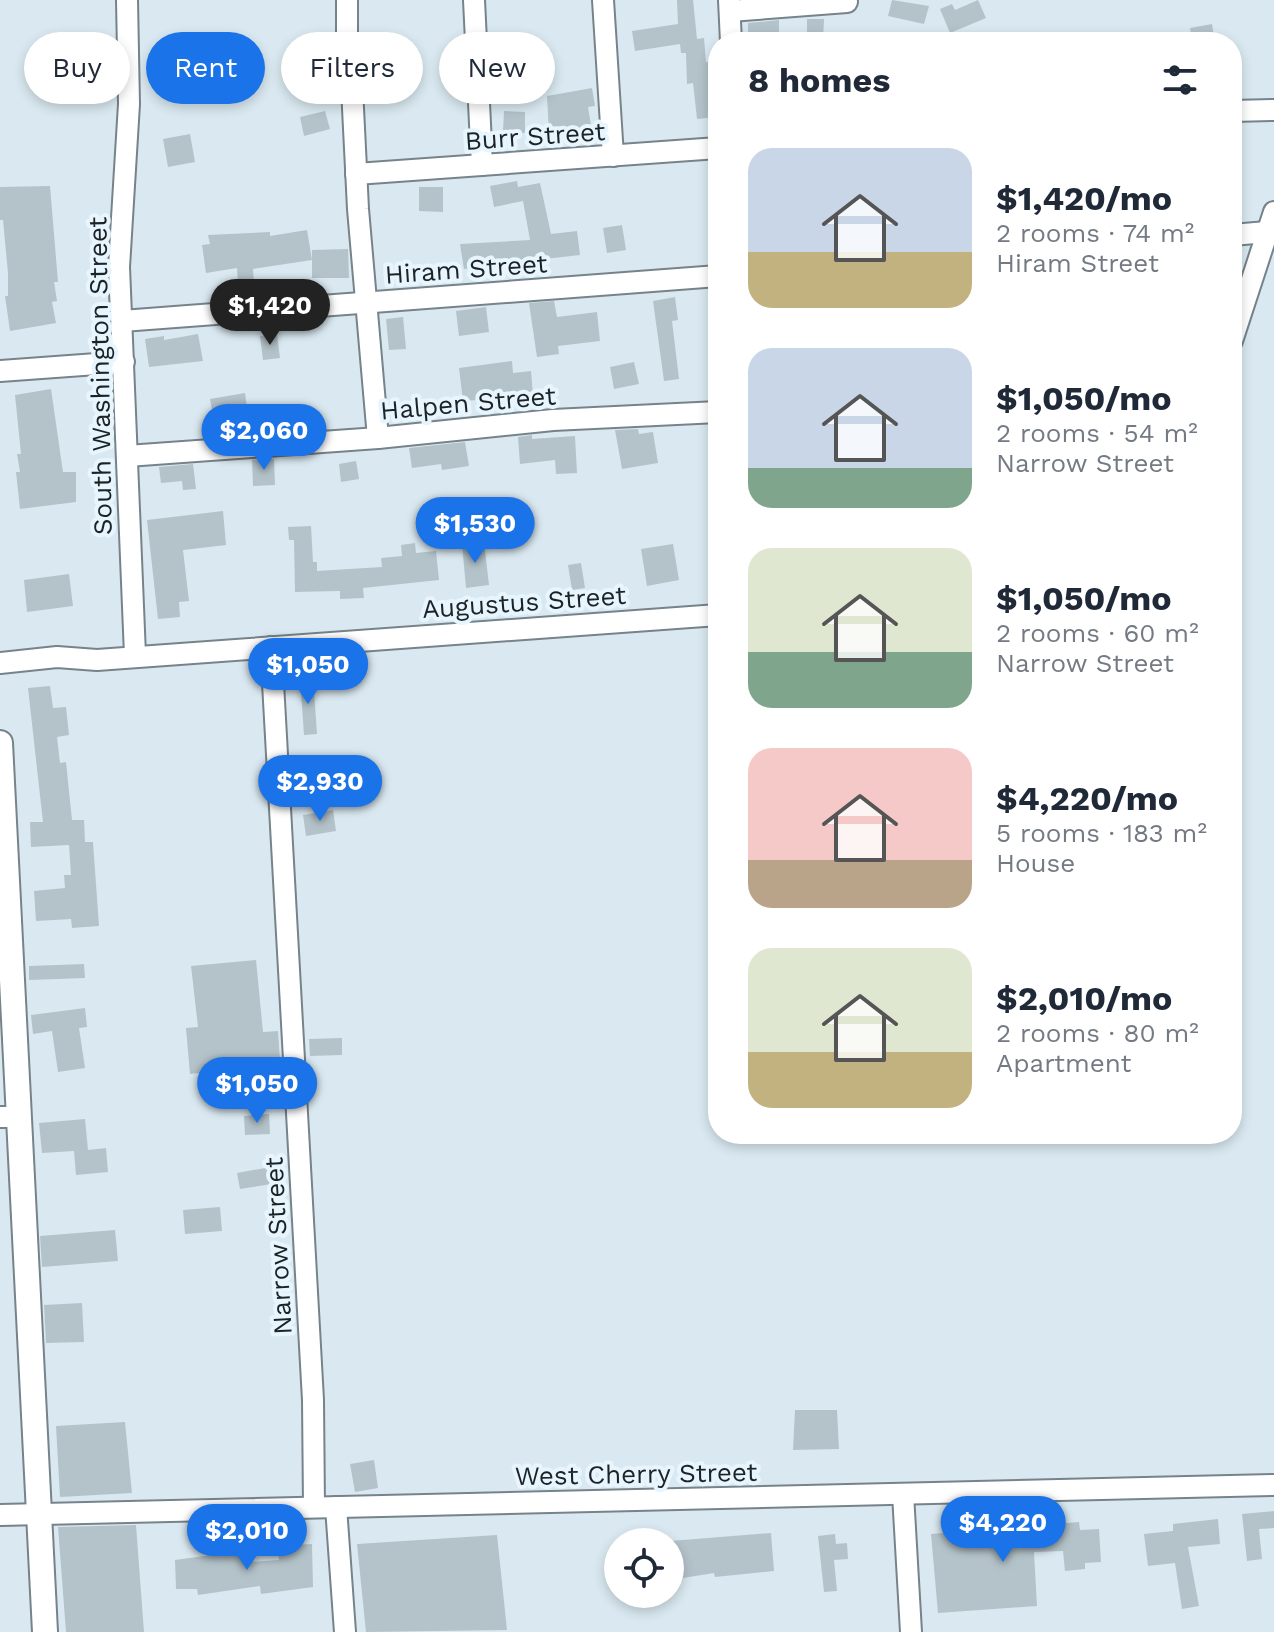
<!DOCTYPE html>
<html lang="en">
<head>
<meta charset="utf-8">
<style>
	:root { --surface:#fff; --page:#f2f2f3; --text:#1f2937; --muted:#747a83; --accent:#1a73e8 }
	body { margin:0; font-family:"Work Sans",sans-serif; background:var(--page); color:var(--text); height:100vh; display:flex; flex-direction:column; font-size:30px; white-space:nowrap }
	* { box-sizing:border-box; margin:0 }
	p { font-size:26px; color:var(--muted) }
	.icon { flex:none; width:44px; height:44px; fill:none; stroke:currentColor; stroke-width:2; stroke-linecap:round; stroke-linejoin:round }
	.map { position:relative; flex:1; overflow:hidden }
	.panel { position:absolute; left:708px; top:32px; width:534px; height:1112px; display:flex; flex-direction:column; background:var(--surface); border-radius:32px; box-shadow:0 4px 12px #0003 }
	.panel>* { flex:none }
	.banner { position:absolute; left:24px; top:32px; width:564px; height:72px; display:flex; gap:16px }
	.fabs { position:absolute; left:604px; top:1528px; display:grid; gap:16px }
	.fabs a { display:grid; place-items:center; width:80px; height:80px; border-radius:50%; background:var(--surface); box-shadow:0 4px 12px #0003; font-size:40px }
	.price { position:absolute; translate:-50% -68px; padding:0 18px; border-radius:28px; background:var(--accent); color:#fff; font-size:26px; line-height:52px; filter:drop-shadow(0 2px 4px #0008) }
	.price::after { content:''; position:absolute; left:50%; top:48px; width:24px; height:18px; margin-left:-12px; background:inherit; clip-path:polygon(0 0,100% 0,50% 100%) }
	.price.selected { background:#222; color:#fff }
	ul { padding:0; list-style:none }
	li { display:flex; align-items:center; gap:24px; height:200px; padding:0 40px }
	li span { display:grid; place-items:center; flex:none; width:224px; height:160px; border-radius:24px; color:#555 }
	li>.icon { margin-inline-start:auto }
	span .icon { width:96px; height:96px; fill:#fffc; stroke-width:1 }
	li b { font-size:34px }
	h2 { display:flex; justify-content:space-between; align-items:center; height:96px; padding:0 40px; font-size:34px }
	.tag { padding:0 28px; border-radius:36px; background:var(--surface); box-shadow:0 4px 12px #0003; font-size:28px; line-height:72px }
	.tag.selected { background:var(--accent); color:#fff }
	.map>svg:first-child { display:block }
</style>
</head>
<body>
<div class="map">
<svg width="1274" height="1632" viewBox="0 0 1274 1632">
	<rect width="100%" height="100%" fill="#dae9f1"/>
	<g fill="#b4c3ca">
		<polygon points="677,0 693,0 697,39 704,38 706,62 713,61 718,117 697,119 693,83 687,84 686,53 681,53 680,44 635,51 632,31 678,24"/>
		<polygon points="892,0 929,6 924,24 888,16"/>
		<polygon points="978,0 986,18 950,33 940,9 952,4 955,10"/>
		<polygon points="807,19 824,19 823,42 807,42"/>
		<polygon points="779,20 779,37 748,38 748,23"/>
		<polygon points="1212,24 1215,42 1192,42 1190,28"/>
		<polygon points="592,88 595,106 588,107 592,131 573,135 549,133 547,96"/>
		<polygon points="325,111 330,129 304,136 300,117"/>
		<polygon points="504,111 525,112 525,133 503,132"/>
		<polygon points="190,134 195,162 168,167 163,139"/>
		<polygon points="517,181 518,187 540,183 551,234 577,231 580,255 518,262 518,266 493,268 493,264 464,269 460,244 530,240 523,201 494,207 490,186"/>
		<polygon points="50,186 58,282 54,282 57,301 52,302 56,323 10,331 5,296 8,296 8,273 3,220 0,220 0,187"/>
		<polygon points="419,187 443,187 443,212 419,211"/>
		<polygon points="622,225 626,250 607,253 603,228"/>
		<polygon points="307,230 312,260 253,269 254,284 238,285 237,268 206,273 202,245 210,244 208,235 270,232 270,236"/>
		<polygon points="348,249 349,278 312,278 312,250"/>
		<polygon points="675,297 678,320 672,321 679,379 664,381 653,301"/>
		<polygon points="554,301 557,317 597,312 600,341 558,346 559,354 537,357 529,303"/>
		<polygon points="486,307 489,332 459,336 456,311"/>
		<polygon points="403,317 406,349 389,350 386,319"/>
		<polygon points="198,334 203,361 149,367 145,339 164,336 164,340"/>
		<polygon points="277,334 280,358 263,360 260,336"/>
		<polygon points="512,361 513,373 531,371 533,396 463,401 459,368"/>
		<polygon points="634,362 639,384 614,389 610,367"/>
		<polygon points="51,389 63,472 76,472 76,502 20,509 16,472 20,472 17,454 21,454 15,395"/>
		<polygon points="245,393 248,415 214,420 210,399"/>
		<polygon points="638,429 639,434 653,432 658,463 622,469 615,430"/>
		<polygon points="532,435 532,439 575,436 577,473 556,474 555,460 520,464 518,437"/>
		<polygon points="465,442 469,466 442,470 441,464 412,468 409,448"/>
		<polygon points="274,459 275,485 253,486 252,460"/>
		<polygon points="356,461 359,479 341,482 339,464"/>
		<polygon points="193,464 196,489 183,490 182,481 161,483 159,467"/>
		<polygon points="223,511 226,545 183,550 189,601 179,602 180,617 158,619 147,520"/>
		<polygon points="311,526 313,562 317,562 317,571 382,567 381,558 402,556 401,545 415,543 416,553 436,551 439,580 363,588 364,598 340,599 340,591 295,592 294,540 289,540 288,527"/>
		<polygon points="484,542 489,585 466,588 462,544"/>
		<polygon points="673,544 679,580 647,586 641,549"/>
		<polygon points="581,563 585,588 572,590 568,565"/>
		<polygon points="69,574 73,606 27,612 24,580"/>
		<polygon points="313,676 317,734 304,735 300,677"/>
		<polygon points="50,686 53,708 66,707 69,735 57,737 60,763 66,762 72,820 84,820 85,842 93,842 99,926 72,928 71,919 36,921 34,891 65,888 64,875 71,875 69,845 31,847 30,822 43,822 28,688"/>
		<polygon points="333,810 336,831 306,836 303,815"/>
		<polygon points="256,960 263,1032 278,1031 280,1061 217,1066 217,1071 190,1074 186,1028 198,1027 191,966"/>
		<polygon points="84,964 85,978 29,980 29,966"/>
		<polygon points="85,1008 87,1027 79,1028 85,1068 58,1072 52,1031 33,1034 31,1015"/>
		<polygon points="342,1038 342,1055 310,1056 309,1039"/>
		<polygon points="269,1114 270,1134 245,1135 244,1116"/>
		<polygon points="85,1119 88,1150 106,1148 108,1172 76,1175 74,1151 42,1153 39,1123"/>
		<polygon points="282,1165 284,1182 240,1189 237,1173"/>
		<polygon points="220,1207 222,1231 185,1234 183,1210"/>
		<polygon points="115,1230 118,1261 42,1267 40,1236"/>
		<polygon points="82,1303 84,1342 46,1343 44,1305"/>
		<polygon points="795,1410 837,1410 839,1449 793,1450"/>
		<polygon points="125,1422 132,1493 60,1497 56,1426"/>
		<polygon points="374,1460 378,1488 355,1492 350,1464"/>
		<polygon points="1274,1511 1274,1528 1259,1529 1262,1559 1247,1561 1242,1514"/>
		<polygon points="1218,1519 1220,1544 1188,1547 1199,1606 1182,1609 1175,1563 1148,1566 1144,1534 1173,1531 1173,1524"/>
		<polygon points="1079,1522 1080,1530 1099,1529 1101,1562 1085,1563 1085,1569 1065,1571 1063,1551 1034,1552 1037,1606 938,1613 931,1534"/>
		<polygon points="136,1525 144,1632 66,1632 58,1527"/>
		<polygon points="771,1533 774,1571 715,1577 714,1573 677,1579 670,1541"/>
		<polygon points="835,1534 836,1544 847,1543 848,1559 834,1560 837,1591 824,1592 818,1536"/>
		<polygon points="497,1535 507,1630 366,1632 357,1544"/>
		<polygon points="312,1544 313,1587 261,1594 260,1586 198,1595 197,1589 176,1589 175,1560 248,1550 249,1562 279,1560 277,1546"/>
	</g>
	<g fill="none" stroke-linecap="round" stroke-linejoin="round">
		<defs>
			<g id="minor">
				<polyline points="127,0 129,104 119,267 135,655"/>
				<polyline points="347,0 347,49 352,88 358,209 378,438"/>
				<polyline points="474,0 482,165"/>
				<polyline points="603,0 613,156"/>
				<polyline points="729,0 731,42"/>
				<polyline points="730,11 847,2"/>
				<polyline points="1232,111 1274,110"/>
				<polyline points="356,174 718,148"/>
				<polyline points="1232,235 1267,232"/>
				<polyline points="122,321 718,276"/>
				<polyline points="1232,341 1274,212"/>
				<polyline points="0,371 124,362"/>
				<polyline points="127,456 378,438 553,420 718,412"/>
				<polyline points="271,647 313,1400 314,1507"/>
				<polyline points="0,663 57,657 97,660 718,615"/>
				<polyline points="0,1117 19,1117"/>
				<polyline points="903,1494 911,1632"/>
				<polyline points="336,1507 345,1632"/>
				<polyline points="0,1515 1274,1485"/>
			</g>
			<polyline id="tertiary" points="0,743 45,1632"/>
		</defs>
		<use href="#minor" stroke="#76838a" stroke-width="24"/>
		<use href="#tertiary" stroke="#76838a" stroke-width="28"/>
		<use href="#minor" stroke="#fff" stroke-width="20"/>
		<use href="#tertiary" stroke="#fff" stroke-width="24"/>
	</g>
	<g text-anchor="middle" stroke-width="8" stroke-linejoin="round" paint-order="stroke">
		<g font-size="26" fill="#1d2225" stroke="#e7f6fe">
			<text transform="translate(535 136) rotate(-4)" y="9">Burr Street</text>
			<text transform="translate(466 269) rotate(-4)" y="9">Hiram Street</text>
			<text transform="translate(100 376) rotate(-91)" y="9">South Washington Street</text>
			<text transform="translate(468 403) rotate(-5)" y="9">Halpen Street</text>
			<text transform="translate(524 602) rotate(-4)" y="9">Augustus Street</text>
			<text transform="translate(278 1246) rotate(-93)" y="9">Narrow Street</text>
			<text transform="translate(636 1474) rotate(-1)" y="9">West Cherry Street</text>
		</g>
	</g>
</svg>
<div class="fabs">
<a><svg class="icon" aria-label="locate" viewBox="0 0 24 24"><circle cx="12" cy="12" r="6"/><path d="M12 2v4M12 18v4M2 12h4M18 12h4"/></svg></a>
</div>
<b class="price selected" style="left:270px;top:347px">$1,420</b>
<b class="price" style="left:264px;top:472px">$2,060</b>
<b class="price" style="left:475px;top:565px">$1,530</b>
<b class="price" style="left:308px;top:706px">$1,050</b>
<b class="price" style="left:320px;top:823px">$2,930</b>
<b class="price" style="left:257px;top:1125px">$1,050</b>
<b class="price" style="left:1003px;top:1564px">$4,220</b>
<b class="price" style="left:247px;top:1572px">$2,010</b>
<div class="banner">
<a class="tag">Buy</a>
<a class="tag selected">Rent</a>
<a class="tag">Filters</a>
<a class="tag">New</a>
</div>
<section class="panel">
<h2>8 homes<svg class="icon" aria-label="filters" viewBox="0 0 24 24"><path d="M4 7h16M4 17h16"/><circle cx="9" cy="7" r="2"/><circle cx="15" cy="17" r="2"/></svg></h2>
<ul>
<li><span style="background:linear-gradient(#c9d6e8 65%,#c2b280 0)"><svg class="icon" aria-label="home" viewBox="0 0 24 24"><path d="M3 11l9-7 9 7M6 9v11h12V9"/></svg></span><div><b>$1,420/mo</b><p>2 rooms · 74 m²</p><p>Hiram Street</p></div></li>
<li><span style="background:linear-gradient(#c9d6e8 75%,#7fa58c 0)"><svg class="icon" aria-label="home" viewBox="0 0 24 24"><path d="M3 11l9-7 9 7M6 9v11h12V9"/></svg></span><div><b>$1,050/mo</b><p>2 rooms · 54 m²</p><p>Narrow Street</p></div></li>
<li><span style="background:linear-gradient(#dfe7d0 65%,#7fa58c 0)"><svg class="icon" aria-label="home" viewBox="0 0 24 24"><path d="M3 11l9-7 9 7M6 9v11h12V9"/></svg></span><div><b>$1,050/mo</b><p>2 rooms · 60 m²</p><p>Narrow Street</p></div></li>
<li><span style="background:linear-gradient(#f6c9c9 70%,#b9a48a 0)"><svg class="icon" aria-label="home" viewBox="0 0 24 24"><path d="M3 11l9-7 9 7M6 9v11h12V9"/></svg></span><div><b>$4,220/mo</b><p>5 rooms · 183 m²</p><p>House</p></div></li>
<li><span style="background:linear-gradient(#dfe7d0 65%,#c2b280 0)"><svg class="icon" aria-label="home" viewBox="0 0 24 24"><path d="M3 11l9-7 9 7M6 9v11h12V9"/></svg></span><div><b>$2,010/mo</b><p>2 rooms · 80 m²</p><p>Apartment</p></div></li>
</ul>
</section>
</div>
</body>
</html>
